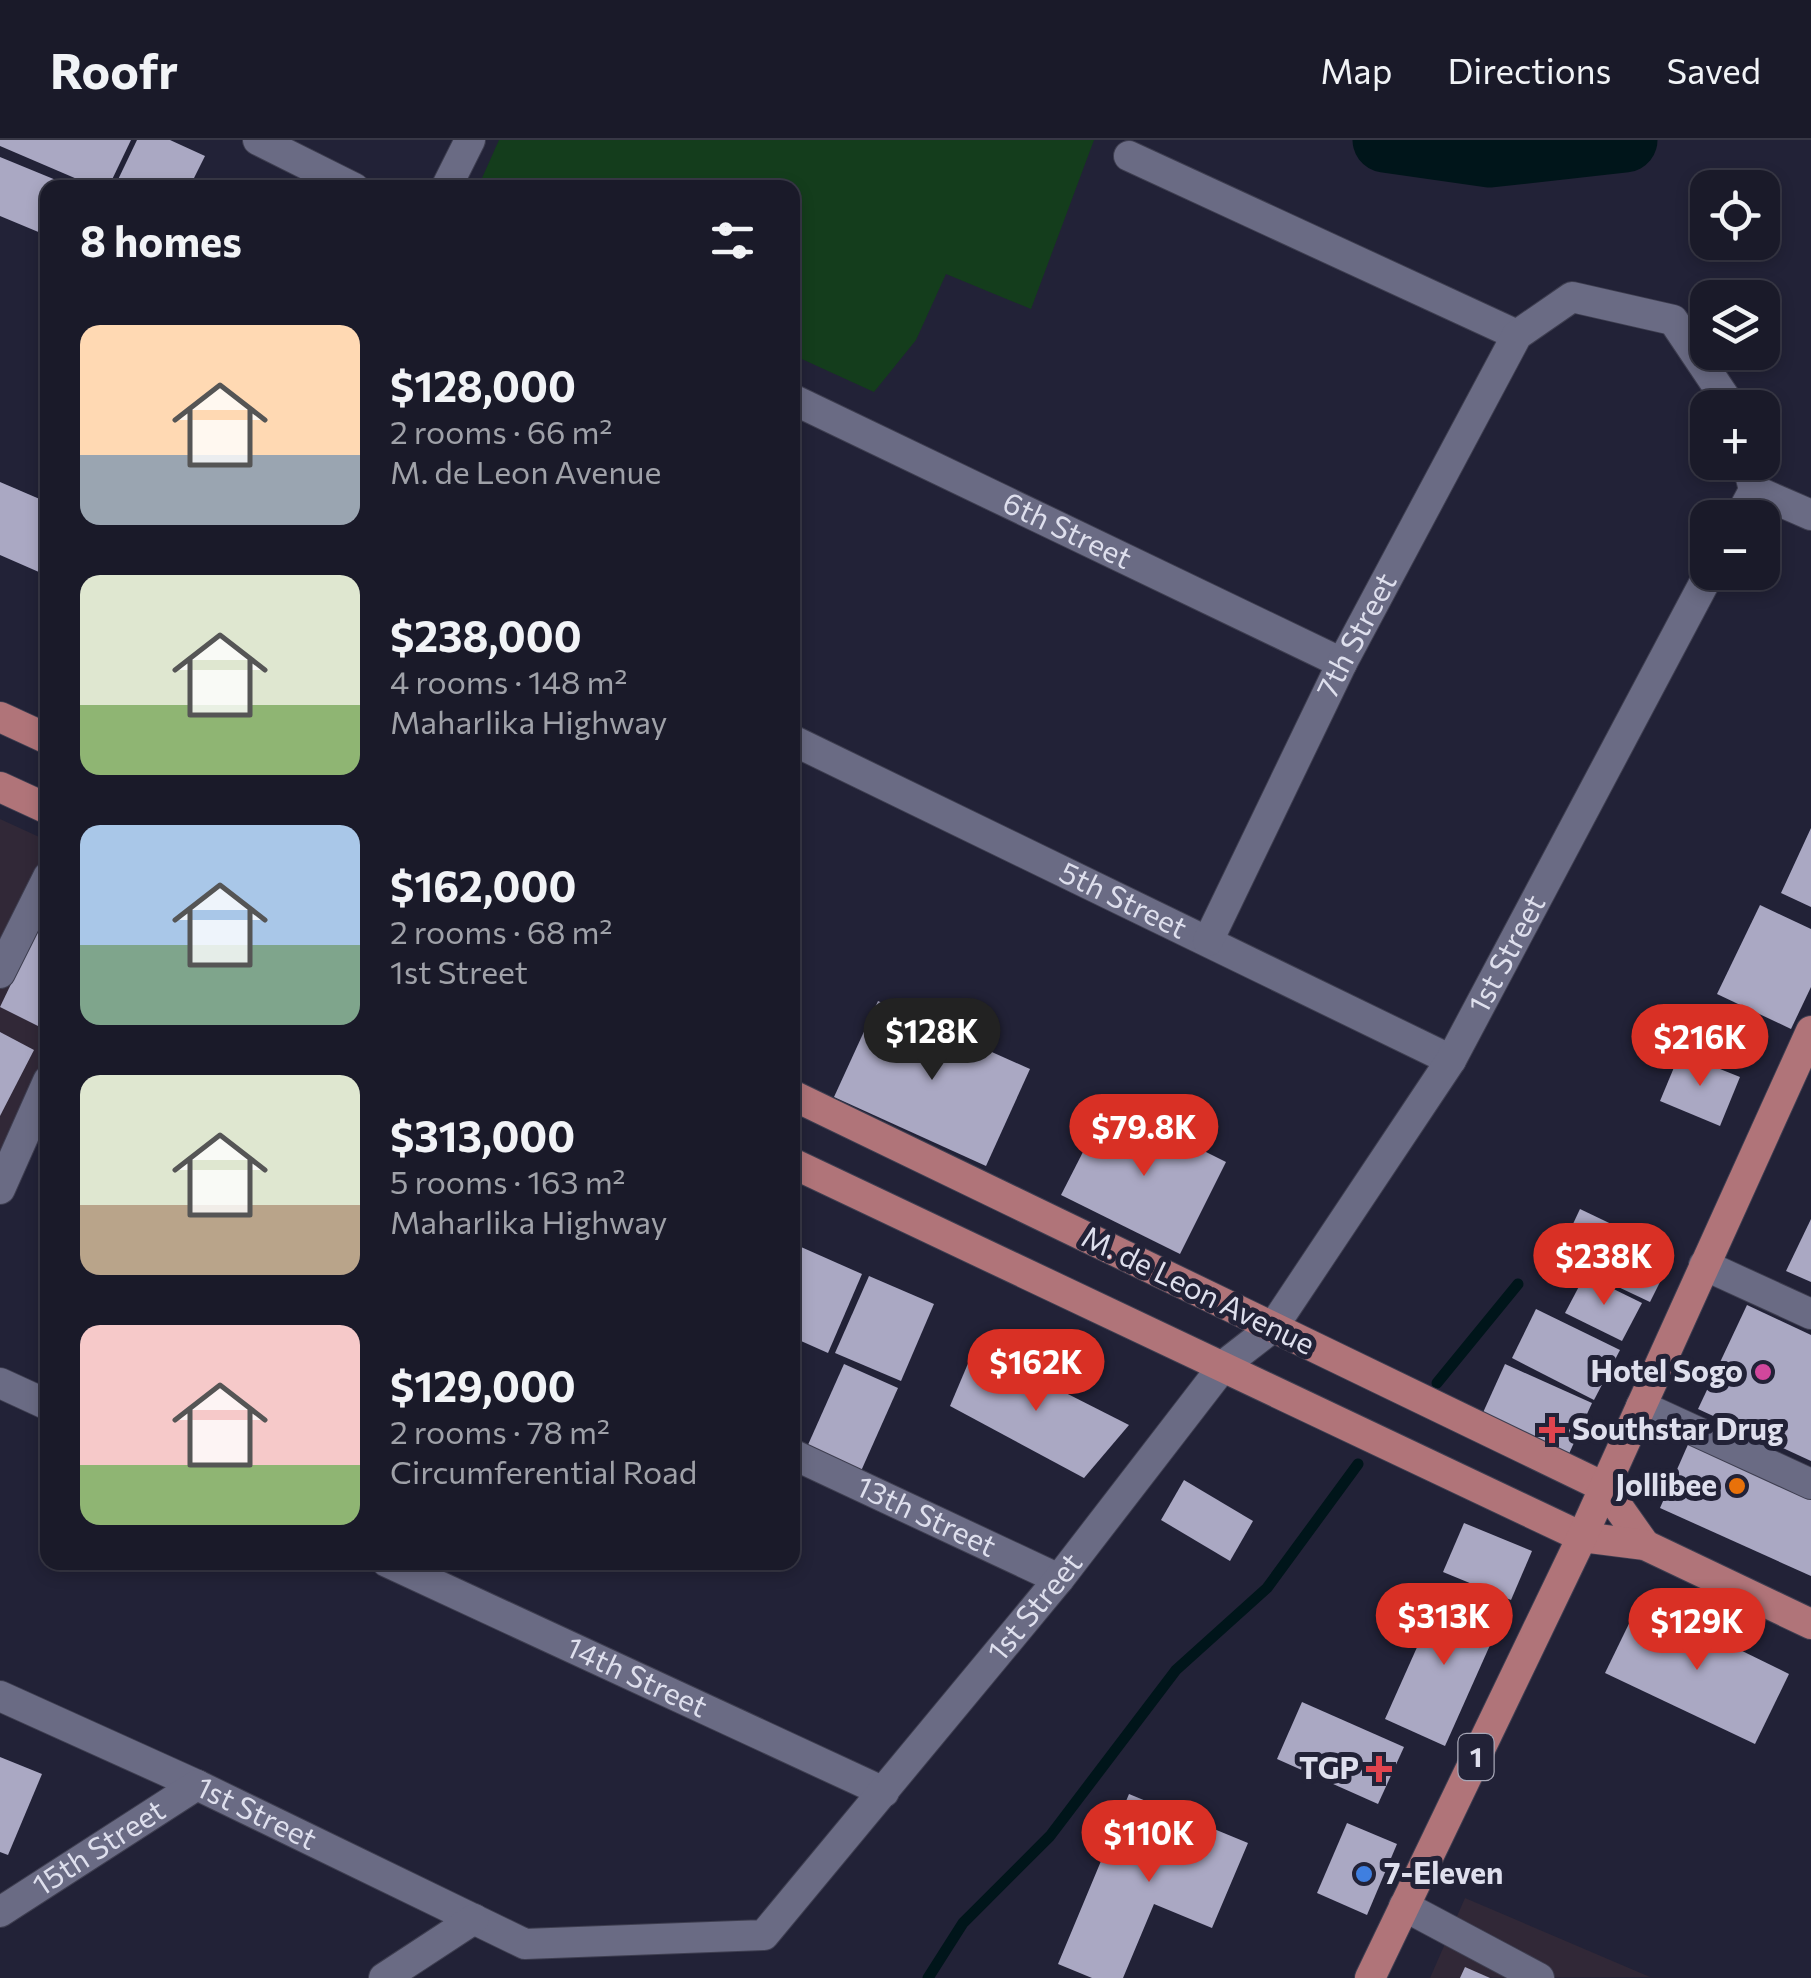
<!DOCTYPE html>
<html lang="en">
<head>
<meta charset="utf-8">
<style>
	:root { --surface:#1a1a29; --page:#272735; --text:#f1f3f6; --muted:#9fa1a8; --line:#383846; --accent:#d93025 }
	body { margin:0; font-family:Commissioner,sans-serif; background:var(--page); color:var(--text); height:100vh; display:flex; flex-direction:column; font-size:38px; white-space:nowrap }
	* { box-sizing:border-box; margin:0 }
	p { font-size:32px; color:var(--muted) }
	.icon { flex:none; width:55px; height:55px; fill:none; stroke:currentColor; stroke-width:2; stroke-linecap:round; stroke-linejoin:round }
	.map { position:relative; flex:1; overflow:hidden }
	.panel { position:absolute; left:40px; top:40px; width:760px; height:1390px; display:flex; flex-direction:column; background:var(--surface); border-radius:20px; box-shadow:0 5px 15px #0003,0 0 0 2px var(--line) }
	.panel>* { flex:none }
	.buttons { position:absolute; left:1690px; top:30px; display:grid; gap:20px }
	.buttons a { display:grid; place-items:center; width:90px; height:90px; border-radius:20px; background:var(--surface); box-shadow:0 5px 15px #0003,0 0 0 2px var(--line); font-size:50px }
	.price { position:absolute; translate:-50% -85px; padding:0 22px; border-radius:35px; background:var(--accent); color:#fff; font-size:32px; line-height:65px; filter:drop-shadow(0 2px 5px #0008) }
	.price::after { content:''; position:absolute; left:50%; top:60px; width:30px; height:22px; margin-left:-15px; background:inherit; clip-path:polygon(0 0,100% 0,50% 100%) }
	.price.current { background:#222; color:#fff }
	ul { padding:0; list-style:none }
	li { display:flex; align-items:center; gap:30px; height:250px; padding:0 40px }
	li span { display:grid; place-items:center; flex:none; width:280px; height:200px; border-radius:20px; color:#555 }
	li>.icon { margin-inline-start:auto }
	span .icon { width:120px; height:120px; fill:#fffc; stroke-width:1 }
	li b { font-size:42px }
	h2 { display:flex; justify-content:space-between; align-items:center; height:120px; padding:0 40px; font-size:42px }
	header { display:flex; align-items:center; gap:60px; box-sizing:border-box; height:140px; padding:0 50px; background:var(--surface); border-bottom:2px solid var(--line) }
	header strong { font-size:48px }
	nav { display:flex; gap:55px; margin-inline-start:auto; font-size:35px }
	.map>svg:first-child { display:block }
</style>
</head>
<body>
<header>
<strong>Roofr</strong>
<nav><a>Map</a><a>Directions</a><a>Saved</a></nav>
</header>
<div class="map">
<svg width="1811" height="1838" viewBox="0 0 1811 1838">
	<rect width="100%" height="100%" fill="#222237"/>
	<g fill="#312837">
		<polygon points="0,679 48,701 47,914 0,1018"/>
		<polygon points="1465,1758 1650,1837 1430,1838"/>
	</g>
	<polygon fill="#143d1c" points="499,0 1094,0 1031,169 946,134 916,200 874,252 793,215 792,48 478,47"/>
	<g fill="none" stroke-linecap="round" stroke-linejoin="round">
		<g stroke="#00151a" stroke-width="11">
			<polyline points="1437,1243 1518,1144"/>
			<polyline points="928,1838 963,1783 1050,1696 1176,1530 1267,1448 1358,1324"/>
		</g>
		<polyline stroke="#00151a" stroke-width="65" points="1385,0 1490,15 1625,0"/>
	</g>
	<g fill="#aaa8c3">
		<polygon points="0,0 131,0 108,48 98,48 0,6"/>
		<polygon points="137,0 170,0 205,16 189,48 114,48"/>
		<polygon points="0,17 73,47 48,48 48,96 0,76"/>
		<polygon points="0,342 42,360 48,348 48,436 0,415"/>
		<polygon points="1811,688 1811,767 1781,753"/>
		<polygon points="1760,765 1811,789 1811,847 1791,889 1717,854"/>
		<polygon points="48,767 48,882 44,889 0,867"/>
		<polygon points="878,861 1030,929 986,1026 834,957"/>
		<polygon points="0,892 34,910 0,976"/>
		<polygon points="1680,913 1740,937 1720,986 1660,961"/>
		<polygon points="1108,963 1226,1022 1180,1114 1061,1055"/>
		<polygon points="1580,1069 1674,1114 1650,1162 1557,1118"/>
		<polygon points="1811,1079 1811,1142 1786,1131"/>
		<polygon points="792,1103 862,1134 828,1213 792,1197"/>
		<polygon points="1585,1135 1642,1163 1622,1201 1565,1173"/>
		<polygon points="869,1136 934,1164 901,1241 835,1213"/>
		<polygon points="1747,1165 1811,1195 1811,1321 1698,1269"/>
		<polygon points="1536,1169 1620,1210 1594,1260 1512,1218"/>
		<polygon points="975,1207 1129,1285 1084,1338 950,1266"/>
		<polygon points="844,1224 898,1248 857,1340 803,1316"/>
		<polygon points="1505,1224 1592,1263 1568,1316 1481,1277"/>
		<polygon points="1690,1300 1811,1354 1811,1436 1660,1368"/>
		<polygon points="1184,1340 1253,1381 1230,1421 1161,1380"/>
		<polygon points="1464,1383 1532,1411 1511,1460 1443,1432"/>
		<polygon points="1443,1449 1503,1476 1445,1606 1385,1579"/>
		<polygon points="1640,1461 1789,1534 1755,1604 1605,1533"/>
		<polygon points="1302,1562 1404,1607 1378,1664 1277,1619"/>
		<polygon points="0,1617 42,1634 8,1715 0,1712"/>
		<polygon points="1129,1654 1248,1703 1212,1788 1154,1764 1123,1838 1092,1838 1058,1824"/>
		<polygon points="1347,1683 1397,1704 1367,1775 1317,1753"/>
		<polygon points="1465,1827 1490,1838 1460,1838"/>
	</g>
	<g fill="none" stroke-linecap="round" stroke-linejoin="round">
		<defs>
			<g id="minor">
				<polyline points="258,0 354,48"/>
				<polyline points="1129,16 1517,195"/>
				<polyline points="446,48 470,0"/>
				<path id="s1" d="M792,259L1342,523"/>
				<polyline points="1754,350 1811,375"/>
				<polyline points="1739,378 1754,350 1747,322"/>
				<path id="s2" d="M792,600L1451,920"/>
				<path id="s3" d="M1208,801L1342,523L1517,195L1572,157L1673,180L1732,268"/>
				<polyline points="0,833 48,737"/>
				<polyline points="0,1049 48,941"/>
				<polyline points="1704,1125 1811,1174"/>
				<polyline points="0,1243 48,1265"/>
				<polyline points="1641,1266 1811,1344"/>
				<path id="s4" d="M792,1314L1059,1439"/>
				<path id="s5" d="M387,1422L884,1652"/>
				<path id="s6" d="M0,1556L197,1645L525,1804L764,1795L1059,1439L1224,1225L1273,1187L1451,920L1710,432"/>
				<polyline points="1404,1766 1539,1838"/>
				<path id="s7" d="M0,1772L197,1645"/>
				<polyline points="384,1838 474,1779"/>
			</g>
			<g id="major">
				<polyline points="0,577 48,599"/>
				<polyline points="0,647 48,669"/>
				<polyline points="792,955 1604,1347 1645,1405"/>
				<polyline points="792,1023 1582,1397 1645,1405 1811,1484"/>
				<polyline points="1370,1838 1582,1397 1811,891"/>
			</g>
		</defs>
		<use href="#minor" stroke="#3e3e50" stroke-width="32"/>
		<use href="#major" stroke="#3e3e50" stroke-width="32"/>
		<use href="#minor" stroke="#6a6b84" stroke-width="30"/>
		<use href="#major" stroke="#b07479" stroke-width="30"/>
	</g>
	<circle fill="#d1479c" stroke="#222237" stroke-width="4" cx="1763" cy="1232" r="10"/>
	<g fill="#e0444e" stroke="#222237" stroke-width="4">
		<path d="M1547 1275h10v10h10v10h-10v10h-10v-10h-10v-10h10z"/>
		<path d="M1374 1614h10v10h10v10h-10v10h-10v-10h-10v-10h10z"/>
	</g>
	<circle fill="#e8710a" stroke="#222237" stroke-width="4" cx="1737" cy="1346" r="10"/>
	<circle fill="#3f7fe0" stroke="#222237" stroke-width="4" cx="1364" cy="1734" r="10"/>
	<g text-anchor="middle" stroke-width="10" stroke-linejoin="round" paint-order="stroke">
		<rect fill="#222237" stroke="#a6a6b6" stroke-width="2.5" x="1458.5" y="1594" width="35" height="46" rx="8"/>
		<g font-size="28" font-weight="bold" fill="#dedfed">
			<text x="1476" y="1627">1</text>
		</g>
		<g font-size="30" fill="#dedfed" stroke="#222237">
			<text dy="10" stroke="none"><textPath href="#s1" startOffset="305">6th Street</textPath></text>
			<text dy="10" stroke="none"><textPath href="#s3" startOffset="340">7th Street</textPath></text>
			<text dy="10" stroke="none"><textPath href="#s2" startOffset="368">5th Street</textPath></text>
			<text dy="10" stroke="none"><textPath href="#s6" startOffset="2055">1st Street</textPath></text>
			<text transform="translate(1198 1151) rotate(26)" y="10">M. de Leon Avenue</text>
			<text dy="10" stroke="none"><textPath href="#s4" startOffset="148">13th Street</textPath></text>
			<text dy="10" stroke="none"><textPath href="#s6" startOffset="1245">1st Street</textPath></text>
			<text dy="10" stroke="none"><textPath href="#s5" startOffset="275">14th Street</textPath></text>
			<text dy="10" stroke="none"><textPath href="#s6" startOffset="282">1st Street</textPath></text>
			<text dy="10" stroke="none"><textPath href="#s7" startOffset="118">15th Street</textPath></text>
		</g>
		<g font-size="30" font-weight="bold" fill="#dedfed" stroke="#222237" text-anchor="end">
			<text x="1743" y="1242">Hotel Sogo</text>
			<text x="1572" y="1300" text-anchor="start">Southstar Drug</text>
			<text x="1717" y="1356">Jollibee</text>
			<text x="1359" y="1639">TGP</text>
			<text x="1384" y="1744" text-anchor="start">7-Eleven</text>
		</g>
	</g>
</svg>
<div class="buttons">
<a><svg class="icon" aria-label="locate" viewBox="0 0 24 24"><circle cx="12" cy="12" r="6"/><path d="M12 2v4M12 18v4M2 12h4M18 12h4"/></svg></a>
<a><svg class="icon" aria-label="layers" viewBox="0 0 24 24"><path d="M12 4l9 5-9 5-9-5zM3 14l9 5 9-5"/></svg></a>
<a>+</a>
<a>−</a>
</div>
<b class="price current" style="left:932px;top:943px">$128K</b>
<b class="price" style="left:1700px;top:949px">$216K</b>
<b class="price" style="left:1144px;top:1039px">$79.8K</b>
<b class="price" style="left:1604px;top:1168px">$238K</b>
<b class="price" style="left:1036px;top:1274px">$162K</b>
<b class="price" style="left:1444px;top:1528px">$313K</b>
<b class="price" style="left:1697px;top:1533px">$129K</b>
<b class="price" style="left:1149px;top:1745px">$110K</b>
<section class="panel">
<h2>8 homes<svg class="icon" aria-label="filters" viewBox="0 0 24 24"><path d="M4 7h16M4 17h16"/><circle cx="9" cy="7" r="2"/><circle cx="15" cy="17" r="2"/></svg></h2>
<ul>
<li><span style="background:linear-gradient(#ffd9b3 65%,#9aa5b1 0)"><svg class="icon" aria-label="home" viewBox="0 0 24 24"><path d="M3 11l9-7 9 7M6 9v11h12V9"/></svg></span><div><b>$128,000</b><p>2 rooms · 66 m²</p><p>M. de Leon Avenue</p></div></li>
<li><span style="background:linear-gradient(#dfe7d0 65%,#8fb573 0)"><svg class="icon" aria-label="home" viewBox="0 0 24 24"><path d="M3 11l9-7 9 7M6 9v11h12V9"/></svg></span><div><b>$238,000</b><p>4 rooms · 148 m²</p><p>Maharlika Highway</p></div></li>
<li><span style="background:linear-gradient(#a9c7e8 60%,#7fa58c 0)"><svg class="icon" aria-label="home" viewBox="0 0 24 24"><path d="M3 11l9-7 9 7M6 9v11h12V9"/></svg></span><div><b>$162,000</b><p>2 rooms · 68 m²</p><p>1st Street</p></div></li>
<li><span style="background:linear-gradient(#dfe7d0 65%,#b9a48a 0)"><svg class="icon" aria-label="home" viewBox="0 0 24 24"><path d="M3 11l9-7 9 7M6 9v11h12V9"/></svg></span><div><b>$313,000</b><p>5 rooms · 163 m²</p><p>Maharlika Highway</p></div></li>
<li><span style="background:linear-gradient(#f6c9c9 70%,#8fb573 0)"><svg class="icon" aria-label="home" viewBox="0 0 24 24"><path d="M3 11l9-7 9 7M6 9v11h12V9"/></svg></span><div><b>$129,000</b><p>2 rooms · 78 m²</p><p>Circumferential Road</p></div></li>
</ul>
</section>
</div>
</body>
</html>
